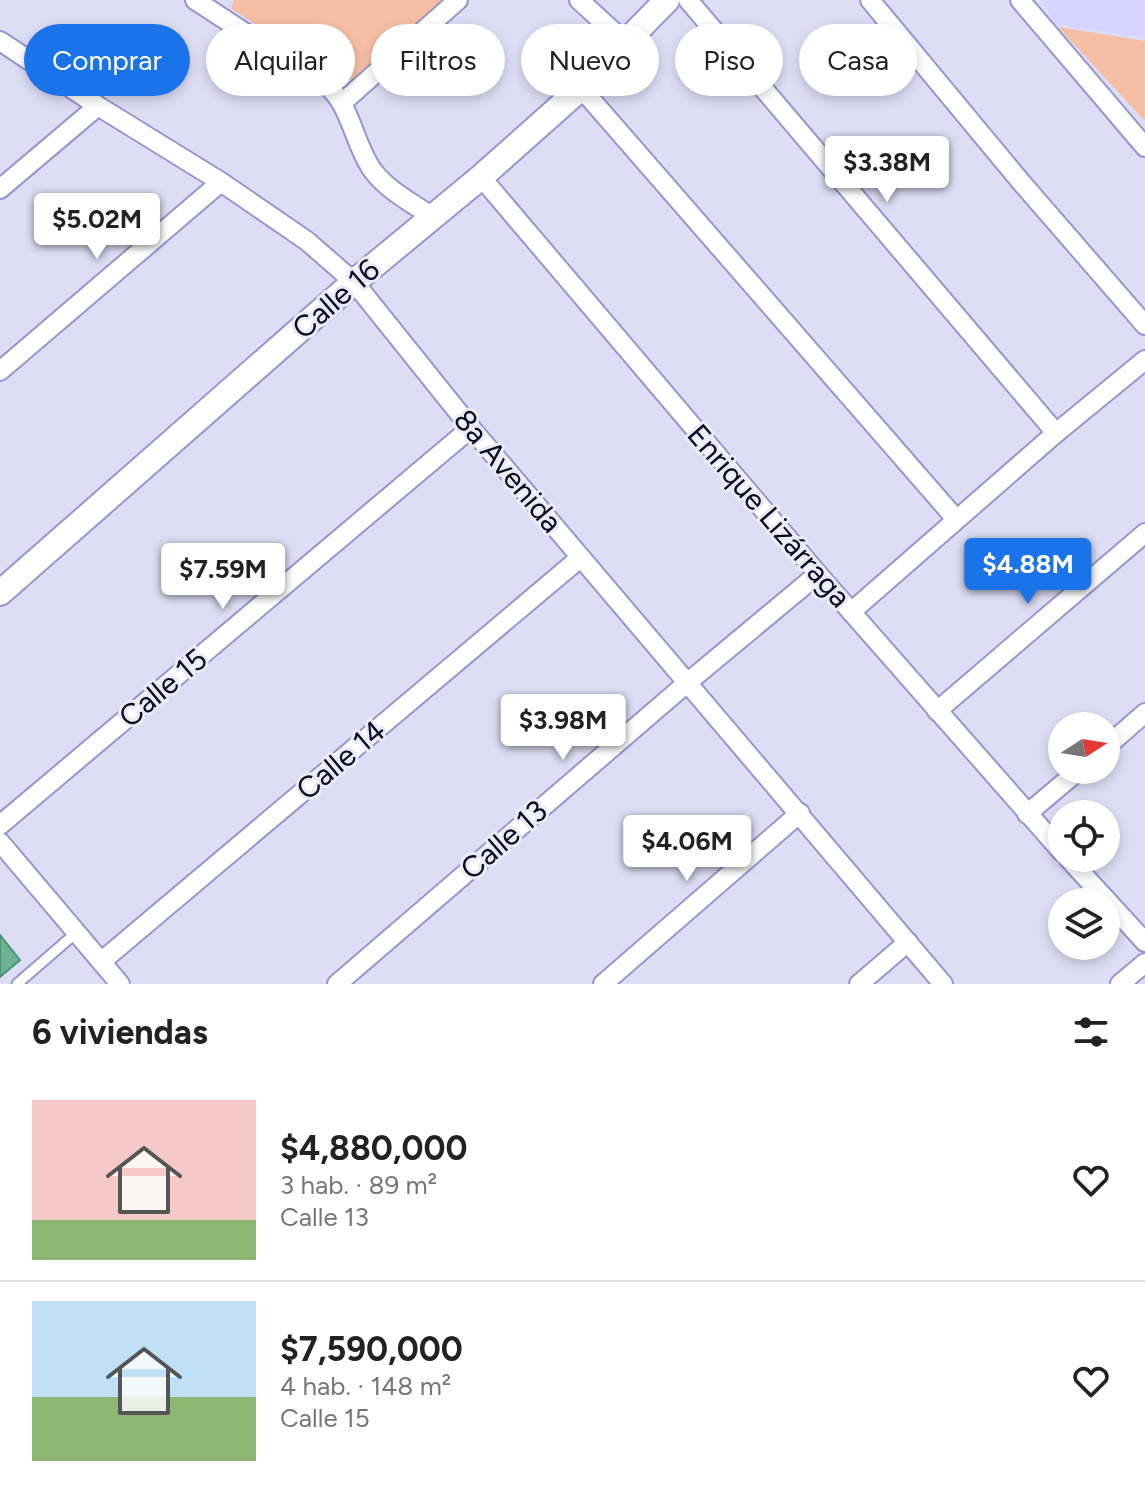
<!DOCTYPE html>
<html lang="es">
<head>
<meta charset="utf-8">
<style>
	:root { --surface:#fff; --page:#f2f2f2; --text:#222; --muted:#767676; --line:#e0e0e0; --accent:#1a73e8 }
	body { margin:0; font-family:Figtree,sans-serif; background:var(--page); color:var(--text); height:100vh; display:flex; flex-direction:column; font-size:30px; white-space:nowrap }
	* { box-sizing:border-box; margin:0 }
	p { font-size:26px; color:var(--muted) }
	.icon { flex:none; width:44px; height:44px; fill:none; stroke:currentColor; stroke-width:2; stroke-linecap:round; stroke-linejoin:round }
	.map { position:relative; height:984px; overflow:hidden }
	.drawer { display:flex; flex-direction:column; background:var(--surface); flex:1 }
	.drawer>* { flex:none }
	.hud { position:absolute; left:24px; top:24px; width:1098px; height:72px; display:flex; gap:16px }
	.needle { width:52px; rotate:78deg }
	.tools { position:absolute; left:1048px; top:712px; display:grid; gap:16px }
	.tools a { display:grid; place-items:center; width:72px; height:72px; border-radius:50%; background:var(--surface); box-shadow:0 4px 12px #0003; font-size:40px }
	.price { position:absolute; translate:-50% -68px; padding:0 18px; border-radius:8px; background:#fff; color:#222; font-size:26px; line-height:52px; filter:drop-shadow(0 2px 4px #0008) }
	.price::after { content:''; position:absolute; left:50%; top:48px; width:24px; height:18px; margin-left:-12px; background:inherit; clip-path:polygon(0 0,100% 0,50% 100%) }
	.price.selected { background:var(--accent); color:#fff }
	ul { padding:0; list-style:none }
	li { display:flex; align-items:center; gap:24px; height:200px; padding:0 32px }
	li+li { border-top:2px solid var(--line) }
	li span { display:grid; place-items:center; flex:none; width:224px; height:160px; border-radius:0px; color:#555 }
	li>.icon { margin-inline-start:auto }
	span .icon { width:96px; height:96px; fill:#fffc; stroke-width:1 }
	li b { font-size:34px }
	h2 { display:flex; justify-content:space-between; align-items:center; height:96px; padding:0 32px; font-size:34px }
	.chip { padding:0 28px; border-radius:36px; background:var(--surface); box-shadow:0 4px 12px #0003; font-size:28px; line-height:72px }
	.chip.selected { background:var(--accent); color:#fff }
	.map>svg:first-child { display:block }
</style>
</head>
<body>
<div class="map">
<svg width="1145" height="984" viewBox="0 0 1145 984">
	<rect width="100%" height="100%" fill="#ddddf5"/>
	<polygon fill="#d4d4fd" points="1043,0 1145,0 1145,38 1055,24"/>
	<g fill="#f6bea5">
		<polygon points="234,0 445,0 350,81 231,9"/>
		<polygon points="1058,27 1145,41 1145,121"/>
	</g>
	<polygon fill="#6cb294" stroke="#4c9175" stroke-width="2" points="0,935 20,960 0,977"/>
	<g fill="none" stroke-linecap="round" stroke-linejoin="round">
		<defs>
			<polyline id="service" points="17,984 77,932"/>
			<g id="minor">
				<path d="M195,0L331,89C352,112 354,142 371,168C385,189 411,202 431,216"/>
				<polyline points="579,0 626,43"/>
				<polyline points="688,0 1056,433"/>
				<polyline points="870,0 1021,182 1145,325"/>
				<polyline points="1020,0 1145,147"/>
				<polyline points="0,41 98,106 221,182 307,241 354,282 471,428 943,984"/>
				<polyline points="581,88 956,519"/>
				<polyline points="343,102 458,0"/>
				<polyline points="481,177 818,574 1062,852"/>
				<polyline points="0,189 98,106"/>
				<polyline points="0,371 221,182"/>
				<polyline points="851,612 1056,433 1145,360"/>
				<polyline points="937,711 1145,533"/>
				<polyline points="1106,747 1145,713"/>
				<polyline points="1027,814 1079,770"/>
				<polyline points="0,825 471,428"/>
				<polyline points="0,842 120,984"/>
				<polyline points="1068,858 1145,942"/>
				<polyline points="102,961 580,558"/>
				<polyline points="337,984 687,683 818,574"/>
				<polyline points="603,984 800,813"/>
				<polyline points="859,984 908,942"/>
				<polyline points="1120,984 1145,963"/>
			</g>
			<polyline id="tertiary" points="0,593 354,282 481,177 581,88 667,0"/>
		</defs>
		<use href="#service" stroke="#9795ce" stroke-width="13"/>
		<use href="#minor" stroke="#9795ce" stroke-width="22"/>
		<use href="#tertiary" stroke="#9795ce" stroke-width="28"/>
		<use href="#service" stroke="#fff" stroke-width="9"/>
		<use href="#minor" stroke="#fff" stroke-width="18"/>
		<use href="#tertiary" stroke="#fff" stroke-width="24"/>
	</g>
	<g text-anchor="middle" stroke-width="6" stroke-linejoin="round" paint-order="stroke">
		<g font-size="30" fill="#0c0a1f" stroke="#ebebf8">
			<text transform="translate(336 299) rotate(-41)" y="10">Calle 16</text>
			<text transform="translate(508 471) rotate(50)" y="10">8a Avenida</text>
			<text transform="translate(769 516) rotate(49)" y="10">Enrique Lizárraga</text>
			<text transform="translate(163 688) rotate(-40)" y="10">Calle 15</text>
			<text transform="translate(341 760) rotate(-40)" y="10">Calle 14</text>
			<text transform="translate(504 840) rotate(-41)" y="10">Calle 13</text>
		</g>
	</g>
</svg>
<div class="tools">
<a><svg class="needle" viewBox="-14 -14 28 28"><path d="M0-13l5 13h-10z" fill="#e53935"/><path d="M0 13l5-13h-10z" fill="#767676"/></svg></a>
<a><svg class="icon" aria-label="locate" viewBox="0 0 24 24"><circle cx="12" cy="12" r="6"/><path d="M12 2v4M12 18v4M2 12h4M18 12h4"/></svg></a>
<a><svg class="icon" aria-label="layers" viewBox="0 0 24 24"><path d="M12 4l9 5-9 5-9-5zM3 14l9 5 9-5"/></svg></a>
</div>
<b class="price" style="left:887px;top:204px">$3.38M</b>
<b class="price" style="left:97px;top:261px">$5.02M</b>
<b class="price selected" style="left:1028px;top:606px">$4.88M</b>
<b class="price" style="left:223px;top:611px">$7.59M</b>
<b class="price" style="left:563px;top:762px">$3.98M</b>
<b class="price" style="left:687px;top:883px">$4.06M</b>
<div class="hud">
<a class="chip selected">Comprar</a>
<a class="chip">Alquilar</a>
<a class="chip">Filtros</a>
<a class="chip">Nuevo</a>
<a class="chip">Piso</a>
<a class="chip">Casa</a>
</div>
</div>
<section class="drawer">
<h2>6 viviendas<svg class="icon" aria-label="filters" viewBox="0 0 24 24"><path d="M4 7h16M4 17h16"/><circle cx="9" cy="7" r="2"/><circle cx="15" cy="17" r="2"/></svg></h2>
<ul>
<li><span style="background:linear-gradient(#f6c9c9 75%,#8fb573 0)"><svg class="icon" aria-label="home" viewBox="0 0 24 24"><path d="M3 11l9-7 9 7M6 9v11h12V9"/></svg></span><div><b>$4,880,000</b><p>3 hab. · 89 m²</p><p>Calle 13</p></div><svg class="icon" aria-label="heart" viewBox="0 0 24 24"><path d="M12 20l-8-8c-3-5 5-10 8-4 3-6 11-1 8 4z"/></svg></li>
<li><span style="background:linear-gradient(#bfe0f5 60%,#8fb573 0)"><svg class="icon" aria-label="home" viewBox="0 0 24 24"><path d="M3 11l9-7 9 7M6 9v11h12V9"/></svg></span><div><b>$7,590,000</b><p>4 hab. · 148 m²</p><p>Calle 15</p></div><svg class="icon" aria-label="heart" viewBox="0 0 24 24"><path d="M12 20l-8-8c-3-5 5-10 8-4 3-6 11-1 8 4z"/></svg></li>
</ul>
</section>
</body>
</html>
